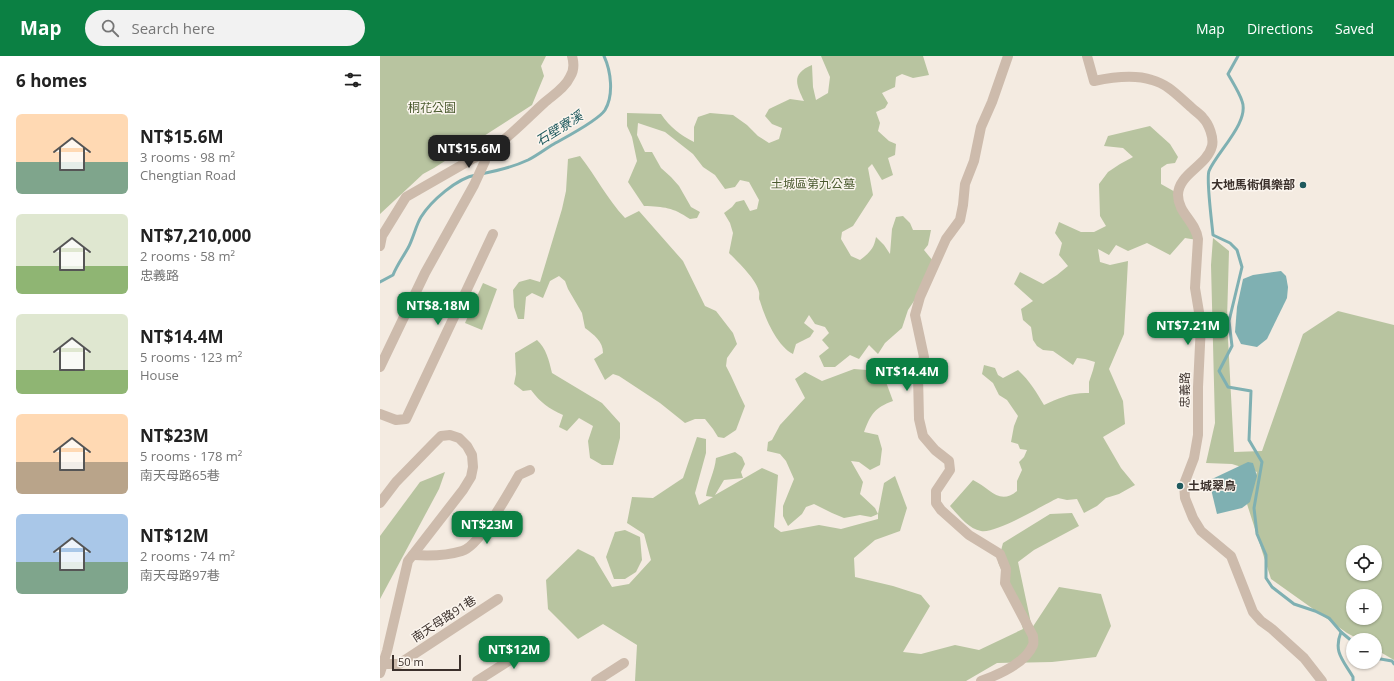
<!DOCTYPE html>
<html lang="en">
<head>
<meta charset="utf-8">
<style>
	:root { --surface:#fff; --page:#f2f2f2; --text:#222; --muted:#767676; --accent:#0b8043 }
	body { margin:0; font-family:"Open Sans","Noto Sans TC",sans-serif; background:var(--page); color:var(--text); height:100vh; display:flex; flex-direction:column; font-size:15px; white-space:nowrap }
	* { box-sizing:border-box; margin:0 }
	p { font-size:13px; color:var(--muted) }
	.icon { flex:none; width:22px; height:22px; fill:none; stroke:currentColor; stroke-width:2; stroke-linecap:round; stroke-linejoin:round }
	.map { position:relative; flex:1; overflow:hidden }
	.drawer { display:flex; flex-direction:column; background:var(--surface); width:380px }
	.drawer>* { flex:none }
	.controls { position:absolute; left:966px; top:489px; display:grid; gap:8px }
	.controls a { display:grid; place-items:center; width:36px; height:36px; border-radius:50%; background:var(--surface); box-shadow:0 1px 3px #0004; font-size:20px }
	.scale { position:absolute; left:12px; bottom:10px; width:69px; box-sizing:border-box; padding-left:4px; border:2px solid #3b302b; border-top:0; font-size:11px; line-height:14px; white-space:nowrap; color:#3b302b; -webkit-text-stroke:3px #fbf5ee; paint-order:stroke }
	.price { position:absolute; translate:-50% -34px; padding:0 9px; border-radius:8px; background:var(--accent); color:#fff; font-size:13px; line-height:26px; filter:drop-shadow(0 1px 2px #0008) }
	.price::after { content:''; position:absolute; left:50%; top:24px; width:12px; height:9px; margin-left:-6px; background:inherit; clip-path:polygon(0 0,100% 0,50% 100%) }
	.price.current { background:#222; color:#fff }
	ul { padding:0; list-style:none }
	li { display:flex; align-items:center; gap:12px; height:100px; padding:0 16px }
	li span { display:grid; place-items:center; flex:none; width:112px; height:80px; border-radius:6px; color:#555 }
	li>.icon { margin-inline-start:auto }
	span .icon { width:48px; height:48px; fill:#fffc; stroke-width:1 }
	li b { font-size:17px }
	h2 { display:flex; justify-content:space-between; align-items:center; height:48px; padding:0 16px; font-size:17px }
	header { display:flex; align-items:center; gap:24px; box-sizing:border-box; height:56px; padding:0 20px; background:var(--accent); color:#fff }
	header strong { font-size:19px }
	nav { display:flex; gap:22px; margin-inline-start:auto; font-size:14px }
	.search { width:280px; height:36px; background:var(--page); display:flex; align-items:center; gap:10px; box-sizing:border-box; padding:0 14px; border-radius:22px; color:var(--muted); font-size:15px }
	main { display:flex; flex:1; min-height:0 }
	.map>svg:first-child { display:block }
</style>
</head>
<body>
<header>
<strong>Map</strong>
<div class="search"><svg class="icon" aria-label="search" viewBox="0 0 24 24"><circle cx="10" cy="10" r="6"/><path d="M15 15l6 6"/></svg>Search here</div>
<nav><a>Map</a><a>Directions</a><a>Saved</a></nav>
</header>
<main>
<section class="drawer">
<h2>6 homes<svg class="icon" aria-label="filters" viewBox="0 0 24 24"><path d="M4 7h16M4 17h16"/><circle cx="9" cy="7" r="2"/><circle cx="15" cy="17" r="2"/></svg></h2>
<ul>
<li><span style="background:linear-gradient(#ffd9b3 60%,#7fa58c 0)"><svg class="icon" aria-label="home" viewBox="0 0 24 24"><path d="M3 11l9-7 9 7M6 9v11h12V9"/></svg></span><div><b>NT$15.6M</b><p>3 rooms · 98 m²</p><p>Chengtian Road</p></div></li>
<li><span style="background:linear-gradient(#dfe7d0 65%,#8fb573 0)"><svg class="icon" aria-label="home" viewBox="0 0 24 24"><path d="M3 11l9-7 9 7M6 9v11h12V9"/></svg></span><div><b>NT$7,210,000</b><p>2 rooms · 58 m²</p><p>忠義路</p></div></li>
<li><span style="background:linear-gradient(#dfe7d0 70%,#8fb573 0)"><svg class="icon" aria-label="home" viewBox="0 0 24 24"><path d="M3 11l9-7 9 7M6 9v11h12V9"/></svg></span><div><b>NT$14.4M</b><p>5 rooms · 123 m²</p><p>House</p></div></li>
<li><span style="background:linear-gradient(#ffd9b3 60%,#b9a48a 0)"><svg class="icon" aria-label="home" viewBox="0 0 24 24"><path d="M3 11l9-7 9 7M6 9v11h12V9"/></svg></span><div><b>NT$23M</b><p>5 rooms · 178 m²</p><p>南天母路65巷</p></div></li>
<li><span style="background:linear-gradient(#a9c7e8 60%,#7fa58c 0)"><svg class="icon" aria-label="home" viewBox="0 0 24 24"><path d="M3 11l9-7 9 7M6 9v11h12V9"/></svg></span><div><b>NT$12M</b><p>2 rooms · 74 m²</p><p>南天母路97巷</p></div></li>
</ul>
</section>
<div class="map">
<svg width="1014" height="625" viewBox="0 0 1014 625">
	<rect width="100%" height="100%" fill="#f4ebe1"/>
	<g fill="#b8c4a0" fill-rule="evenodd">
		<polygon points="0,0 166,0 161,10 164,20 152,49 54,112 43,118 0,158"/>
		<path d="M441,0H543L549,19L533,22L522,18L516,21L515,31L502,37L508,47L505,52L496,56L500,67L498,75L509,85L516,88L515,99L508,102L513,119L502,124L492,108L488,112L493,139L473,170L462,176L461,183L471,200L480,204C489,197 494,193 496,181L504,189L510,198L512,173L516,161L523,160L530,167L533,174H551L548,189L544,194L553,205L540,236L528,254L522,272L505,287L498,298L489,289L479,303L470,299L455,311H444L439,300L449,292L442,284L449,277L445,271L435,268L429,259L424,267L434,275L430,281L416,288L413,298C397,290 385,262 380,245C378,242 380,239 379,236C377,224 358,206 349,197L353,177L350,167L344,157L352,151L356,146L364,144L370,155L377,153L379,144L369,126L360,124L355,131L345,133L335,119L323,111L313,98L285,76L258,67L257,79L265,96H272L281,112L291,121L299,130L311,151L320,156L317,162L310,163C292,151 285,151 264,150L248,126L257,105L252,81L247,70V57L281,58C290,71 300,79 314,86V71L318,61L330,57L353,59L367,69L378,80L389,87L399,83L402,72L392,68L385,60L389,53L410,43L424,45C416,28 411,18 432,9L433,31L436,44L448,37L450,21Z"/>
		<path d="M770,70L790,88L798,101L795,107L787,108L781,112V128L797,137L817,184L805,182L790,199L767,187L748,195L736,189L729,199L718,193L720,206L730,209L748,205L744,278L729,313L743,345L745,368L723,381L741,412L755,429L739,438L726,442L717,450L704,457L697,443L687,444L678,442C663,449 616,478 601,475C589,473 578,459 570,450L593,424C610,432 619,450 637,435V425L642,414L639,406L644,401L647,394L640,393L638,388L631,386L634,370L638,360L627,344L619,339L613,327L602,318L604,309L615,312L618,319L623,322L638,314C650,325 656,336 664,349C678,342 693,336 709,337V326L713,314L715,306L705,303L697,302L693,309L673,295L663,294L657,290L653,284L651,271L643,264L641,253L653,245L634,228L640,216L663,228L677,219L688,210L679,199L682,187L675,177L679,166L701,176H714L726,170L720,160L719,128L728,116L740,108L753,101L743,92L724,90L728,80Z"/>
		<path d="M200,100C216,120 227,143 245,162L259,155L303,205L325,250L336,255L353,277L357,288L347,302L346,310C353,323 358,336 365,350L356,374L344,382L338,381L333,373L325,363H315L305,367L280,347L239,320L233,318L225,324L214,303L223,297C223,285 214,279 205,272L202,257L188,233L185,225L179,220L170,225L163,242L152,237L146,241L144,263H138L134,251L133,234L139,226L150,223L160,226L182,153L186,135L188,103Z"/>
		<path d="M833,182L849,195L847,264L854,396L882,395L923,278L958,255L1014,269V604L995,593V584H980L967,577L891,523L867,448L877,416L852,408L826,407L835,367L831,209ZM973,496H995V518H973ZM973,540H995V562H973Z"/>
		<polygon points="103,227 117,233 102,274 85,267"/>
		<path d="M157,284C166,292 169,304 172,317L222,347L240,367V382L233,409H222L210,402L208,385L213,370L199,362L187,375L179,371L183,359C168,352 161,347 151,334L143,335L134,328L136,318L135,297Z"/>
		<path d="M474,313L487,314L506,326L513,345C494,352 491,358 484,376L498,379L502,393L500,409L490,414L479,406L471,405L483,426L480,438L495,452L498,458L504,427L515,420L527,452L520,475L495,484L474,502L475,521L513,530L541,539L550,550L523,596L541,598L575,589L599,594L643,573L633,541L618,506L623,487L670,458L692,457L699,470L654,494L638,506L652,572L679,531L721,538L731,570L716,601L672,606L617,607L586,625H255L257,589L223,568L198,583L168,553L166,524L198,493L214,501L232,531L249,528L271,504L264,478L247,467L252,441L273,442L303,422L317,381L326,383V397L315,437L319,449L333,441L326,440C328,427 335,415 336,402L355,396L362,401L365,408L361,416L363,422L344,424L335,439L382,412L398,419L394,471L401,476L439,469L461,473L498,463V458L491,461L480,459L464,462L452,457L434,448L426,451L422,458L408,470L403,460V450L414,423L406,405L400,398L387,395L388,386L392,384L400,369L425,342L415,323L425,316L442,325Z"/>
		<polygon points="65,416 59,433 0,543 0,480 40,426"/>
		<polygon points="245,474 260,481 262,504 256,516 245,523 234,523 226,501 235,476"/>
	</g>
	<g fill="#7fb0b2">
		<polygon points="901,215 906,220 908,231 907,242 887,283 877,291 861,288 855,276 857,251 863,223 873,219"/>
		<polygon points="868,406 873,407 877,420 870,446 862,452 837,458 830,429 832,423"/>
	</g>
	<g fill="none" stroke-linecap="round" stroke-linejoin="round">
		<g stroke="#7fb0b2" stroke-width="3">
			<path d="M858,0L848,18C853,27 859,36 862,45C870,66 837,96 829,115C826,123 832,167 833,179L850,187L857,194L862,211L849,265L852,290L839,315L848,331L871,335L869,384L882,406L874,452L877,478L886,499V522L892,531L914,548L935,555L949,562L961,576C953,596 963,604 973,621V625"/>
			<path d="M101,118C117,115 133,111 148,104C156,100 164,94 172,89C184,82 218,65 225,54C234,39 231,15 224,0"/>
			<path d="M0,226L13,219C17,209 23,201 28,192C33,183 36,169 41,161C51,145 77,122 96,119"/>
			<polyline points="961,576 973,586"/>
			<polyline points="995,602 1012,605 1014,608"/>
		</g>
		<g stroke="#cdbbac" stroke-width="10">
			<path d="M707,0L714,25C733,21 754,18 772,24C788,28 799,41 812,52C815,55 820,58 823,62C829,68 834,82 832,90C827,110 798,118 798,139C798,157 816,166 818,183L815,232L821,268L818,331V379L814,402L804,428L805,442L813,462L821,475L851,500L873,556L881,565L892,573L924,602L942,625"/>
			<path d="M0,190L2,180L26,141L94,102C121,91 142,67 164,47C173,39 185,32 190,21C194,15 194,7 192,0"/>
			<polyline points="0,311 45,217 94,129 105,105 105,98"/>
			<polyline points="0,358 16,364 26,363 113,178"/>
			<polyline points="0,447 16,426 53,388 61,380 70,379 79,382 87,390 92,399 93,411 91,421 83,434 28,505 7,595 0,617"/>
			<path d="M33,499C49,500 66,500 82,495C100,490 129,436 139,419L150,414"/>
			<polyline points="3,608 19,608 118,543"/>
			<polyline points="97,625 160,585"/>
			<polyline points="216,625 244,607"/>
			<path d="M601,625C618,619 645,608 653,589C654,587 653,582 653,580L625,527L626,513L620,498L589,479L561,454L556,447V435L570,414L569,405L555,394L543,380L539,363L538,320L544,301L535,259L540,241L566,183L580,164L583,149L585,128L594,105L601,71L612,46L628,0"/>
		</g>
	</g>
	<g fill="#1f5a5e" stroke="#fbf5ee" stroke-width="1.5">
		<circle cx="923" cy="129" r="4"/>
		<circle cx="800" cy="430" r="4"/>
	</g>
	<g text-anchor="middle" stroke-width="3" stroke-linejoin="round" paint-order="stroke">
		<g font-size="12" fill="#4a5a2e" stroke="#fbf5ee">
			<text x="52" y="56">桐花公園</text>
			<text x="433" y="132">土城區第九公墓</text>
		</g>
		<g font-size="12" font-weight="bold" fill="#3b302b" stroke="#fbf5ee" text-anchor="end">
			<text x="915" y="133">大地馬術俱樂部</text>
			<text x="808" y="434" text-anchor="start">土城翠鳥</text>
		</g>
		<g font-size="12" fill="#3b302b" stroke="#fbf5ee">
			<text transform="translate(805 334) rotate(-89)" y="4">忠義路</text>
			<text transform="translate(64 563) rotate(-33)" y="4">南天母路91巷</text>
		</g>
		<g font-size="13" font-style="italic" fill="#1f5a5e" stroke="#fbf5ee">
			<text transform="translate(179 72) rotate(-32)" y="5">石壁寮溪</text>
		</g>
	</g>
</svg>
<div class="controls">
<a><svg class="icon" aria-label="locate" viewBox="0 0 24 24"><circle cx="12" cy="12" r="6"/><path d="M12 2v4M12 18v4M2 12h4M18 12h4"/></svg></a>
<a>+</a>
<a>−</a>
</div>
<div class="scale">50 m</div>
<b class="price current" style="left:89px;top:113px">NT$15.6M</b>
<b class="price" style="left:58px;top:270px">NT$8.18M</b>
<b class="price" style="left:808px;top:290px">NT$7.21M</b>
<b class="price" style="left:527px;top:336px">NT$14.4M</b>
<b class="price" style="left:107px;top:489px">NT$23M</b>
<b class="price" style="left:134px;top:614px">NT$12M</b>
</div>
</main>
</body>
</html>
